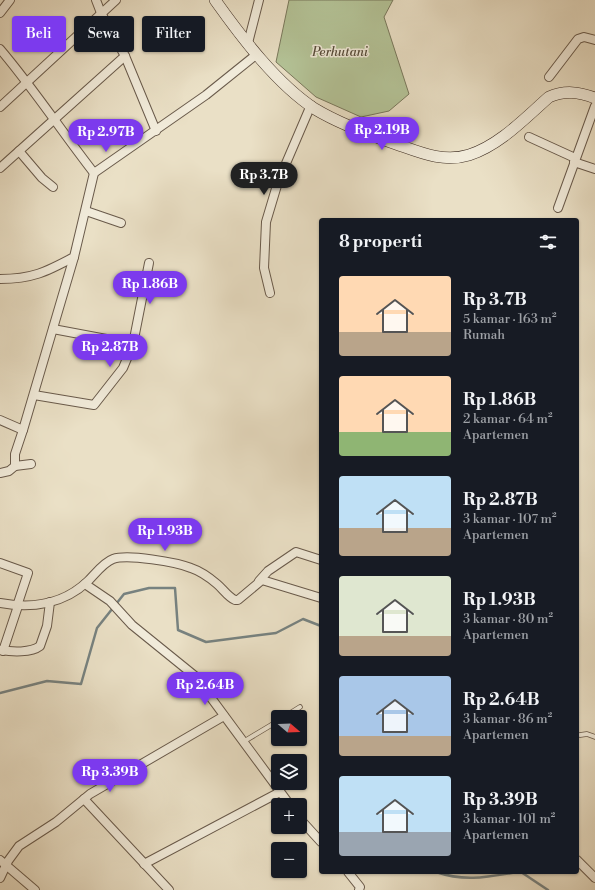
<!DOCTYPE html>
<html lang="id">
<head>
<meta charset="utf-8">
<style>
	:root { --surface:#171b24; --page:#242831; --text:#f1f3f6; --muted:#9ea1a6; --accent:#7c3aed }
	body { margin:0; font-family:"Libre Bodoni",serif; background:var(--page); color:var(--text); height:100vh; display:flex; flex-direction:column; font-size:15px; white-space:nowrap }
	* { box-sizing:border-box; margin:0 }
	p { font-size:13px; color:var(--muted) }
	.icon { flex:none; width:22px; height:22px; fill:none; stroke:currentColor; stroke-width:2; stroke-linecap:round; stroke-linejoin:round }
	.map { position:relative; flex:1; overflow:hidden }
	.panel { position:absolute; left:319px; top:218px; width:260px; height:656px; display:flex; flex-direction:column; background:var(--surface); border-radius:4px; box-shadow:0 1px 3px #0004 }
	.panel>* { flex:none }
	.guide { position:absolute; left:12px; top:16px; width:247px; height:36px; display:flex; gap:8px }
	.needle { width:26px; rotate:109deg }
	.controls { position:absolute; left:271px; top:710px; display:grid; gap:8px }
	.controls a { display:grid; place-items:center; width:36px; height:36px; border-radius:4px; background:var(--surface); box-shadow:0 1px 3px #0004; font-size:20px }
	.price { position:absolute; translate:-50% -34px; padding:0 9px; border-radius:14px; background:var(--accent); color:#fff; font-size:13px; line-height:26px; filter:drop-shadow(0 1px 2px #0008) }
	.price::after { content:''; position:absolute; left:50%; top:24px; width:12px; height:9px; margin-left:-6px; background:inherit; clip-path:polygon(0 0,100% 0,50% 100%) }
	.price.current { background:#222; color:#fff }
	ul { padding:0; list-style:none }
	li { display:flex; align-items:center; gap:12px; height:100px; padding:0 20px }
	li span { display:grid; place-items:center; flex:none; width:112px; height:80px; border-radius:4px; color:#555 }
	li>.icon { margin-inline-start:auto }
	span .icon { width:48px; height:48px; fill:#fffc; stroke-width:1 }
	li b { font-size:17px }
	h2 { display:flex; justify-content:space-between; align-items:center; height:48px; padding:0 20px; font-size:17px }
	.pill { padding:0 14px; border-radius:4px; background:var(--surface); box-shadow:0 1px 3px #0004; font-size:14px; line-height:36px }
	.pill.current { background:var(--accent); color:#fff }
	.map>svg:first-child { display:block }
</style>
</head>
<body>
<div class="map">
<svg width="595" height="890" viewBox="0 0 595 890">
	<rect width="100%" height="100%" fill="#eae0c6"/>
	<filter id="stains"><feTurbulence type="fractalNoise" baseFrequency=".005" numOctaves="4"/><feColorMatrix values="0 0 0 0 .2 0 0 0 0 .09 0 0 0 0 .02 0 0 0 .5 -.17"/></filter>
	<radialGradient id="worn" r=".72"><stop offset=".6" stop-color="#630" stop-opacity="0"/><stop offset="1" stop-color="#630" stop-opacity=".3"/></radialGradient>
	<polygon fill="#b4c397" stroke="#79785c" points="289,0 393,0 384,17 409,94 389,111 361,117 316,97 276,62"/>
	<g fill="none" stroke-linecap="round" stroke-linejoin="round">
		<g stroke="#778280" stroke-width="2.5">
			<polyline points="0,693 47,681 81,684 97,628 124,594 149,588 175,588 178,630 206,642 276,633 303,619 321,626"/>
			<path d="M436,872C465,882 487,877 517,872"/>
			<polyline points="521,872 548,890"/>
		</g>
		<defs>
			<g id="lane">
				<polyline points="284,717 300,707"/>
				<polyline points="580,735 587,734 595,737"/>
				<polyline points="243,742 278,721"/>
			</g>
			<g id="street">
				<polyline points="96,0 101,13 125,56 156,131"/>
				<polyline points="0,13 10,0"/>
				<polyline points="248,43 259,0"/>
				<path d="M0,49C34,89 62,132 94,173"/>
				<polyline points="549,77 578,39 584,37 595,40"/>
				<polyline points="0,107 116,0"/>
				<polyline points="529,137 575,158"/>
				<polyline points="19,151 42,178 53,187"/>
				<polyline points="574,162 595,169"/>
				<polyline points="0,168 125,56"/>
				<polyline points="558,208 595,106"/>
				<polyline points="86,211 121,223"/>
				<path d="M0,279C32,279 46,272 74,257L94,173L206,95L257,54"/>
				<polyline points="270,293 264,268 266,222 278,182 311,105"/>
				<polyline points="133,344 149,263"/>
				<polyline points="34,395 94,405 123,368 133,344 53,329"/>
				<polyline points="0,420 23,430 74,257"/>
				<polyline points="15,466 31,464"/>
				<polyline points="0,473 9,471 15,466 15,454 23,430"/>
				<polyline points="0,563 28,573 17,606"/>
				<polyline points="259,581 268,571 296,552 321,560"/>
				<polyline points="85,584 110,601 132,625 195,676 290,805"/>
				<path d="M0,603C32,609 64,604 88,581C95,574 104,562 113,559C128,554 176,562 191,568C200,571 210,578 217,584C223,589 228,597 235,600H238L262,580L321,598"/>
				<path d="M0,650C12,652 31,653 40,646L47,626L50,602"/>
				<polyline points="3,651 18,606"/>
				<polyline points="84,799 169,890"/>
				<polyline points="300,819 321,842"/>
				<polyline points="0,860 35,890"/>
				<polyline points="577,860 595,878"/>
				<polyline points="144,864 280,792"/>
				<polyline points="348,872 360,887 359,890"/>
				<polyline points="0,878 8,861 19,846 56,822 90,794 224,716"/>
			</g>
			<path id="secondary" d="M215,0C242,38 277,84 315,109C338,123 370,135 396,144C419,152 443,163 469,155C500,145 525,118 549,97C565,90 579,92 595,98"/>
		</defs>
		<use href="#lane" stroke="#695a4b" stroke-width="5.5"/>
		<use href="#street" stroke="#695a4b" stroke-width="10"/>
		<use href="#secondary" stroke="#3e2d22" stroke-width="12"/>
		<use href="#lane" stroke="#f1ebda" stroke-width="4"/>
		<use href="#street" stroke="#f1ebda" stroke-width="8"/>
		<use href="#secondary" stroke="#f1ebda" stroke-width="11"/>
	</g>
	<g text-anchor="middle" stroke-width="3" stroke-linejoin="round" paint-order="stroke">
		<g font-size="13" font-style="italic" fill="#564b39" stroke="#f1ebda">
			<text x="340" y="56">Perhutani</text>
		</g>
	</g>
	<rect width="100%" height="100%" filter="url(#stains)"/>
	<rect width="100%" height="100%" fill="url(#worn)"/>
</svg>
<div class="controls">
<a><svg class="needle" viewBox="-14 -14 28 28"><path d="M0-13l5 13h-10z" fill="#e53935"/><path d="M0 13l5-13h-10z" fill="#9ea1a6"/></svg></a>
<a><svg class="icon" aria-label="layers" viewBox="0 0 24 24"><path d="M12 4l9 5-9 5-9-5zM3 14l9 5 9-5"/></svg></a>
<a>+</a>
<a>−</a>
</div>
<b class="price" style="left:382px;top:151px">Rp 2.19B</b>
<b class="price" style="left:106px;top:153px">Rp 2.97B</b>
<b class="price current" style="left:264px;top:196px">Rp 3.7B</b>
<b class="price" style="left:150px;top:305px">Rp 1.86B</b>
<b class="price" style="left:110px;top:368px">Rp 2.87B</b>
<b class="price" style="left:165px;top:552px">Rp 1.93B</b>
<b class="price" style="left:205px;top:706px">Rp 2.64B</b>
<b class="price" style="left:110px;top:793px">Rp 3.39B</b>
<div class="guide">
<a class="pill current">Beli</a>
<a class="pill">Sewa</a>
<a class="pill">Filter</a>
</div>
<section class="panel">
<h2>8 properti<svg class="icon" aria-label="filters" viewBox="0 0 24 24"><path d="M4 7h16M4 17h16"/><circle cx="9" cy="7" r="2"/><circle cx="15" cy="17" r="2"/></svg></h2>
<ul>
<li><span style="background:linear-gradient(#ffd9b3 70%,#b9a48a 0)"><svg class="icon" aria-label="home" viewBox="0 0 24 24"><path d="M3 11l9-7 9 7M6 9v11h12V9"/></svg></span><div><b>Rp 3.7B</b><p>5 kamar · 163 m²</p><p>Rumah</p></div></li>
<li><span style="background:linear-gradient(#ffd9b3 70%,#8fb573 0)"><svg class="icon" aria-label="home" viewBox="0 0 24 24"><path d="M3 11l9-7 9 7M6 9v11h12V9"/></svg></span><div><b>Rp 1.86B</b><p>2 kamar · 64 m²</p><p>Apartemen</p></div></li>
<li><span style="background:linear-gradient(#bfe0f5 65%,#b9a48a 0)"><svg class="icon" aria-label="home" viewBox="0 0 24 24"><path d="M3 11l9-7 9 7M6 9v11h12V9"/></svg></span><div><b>Rp 2.87B</b><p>3 kamar · 107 m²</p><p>Apartemen</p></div></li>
<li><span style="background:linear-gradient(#dfe7d0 75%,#b9a48a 0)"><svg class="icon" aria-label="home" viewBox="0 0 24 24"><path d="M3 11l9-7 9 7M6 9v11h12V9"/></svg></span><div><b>Rp 1.93B</b><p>3 kamar · 80 m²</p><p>Apartemen</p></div></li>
<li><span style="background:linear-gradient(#a9c7e8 75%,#b9a48a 0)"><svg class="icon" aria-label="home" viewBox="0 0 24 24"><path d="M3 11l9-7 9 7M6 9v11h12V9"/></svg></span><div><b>Rp 2.64B</b><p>3 kamar · 86 m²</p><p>Apartemen</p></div></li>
<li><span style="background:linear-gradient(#bfe0f5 70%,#9aa5b1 0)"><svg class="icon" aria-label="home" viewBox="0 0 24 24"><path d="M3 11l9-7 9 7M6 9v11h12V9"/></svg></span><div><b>Rp 3.39B</b><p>3 kamar · 101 m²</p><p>Apartemen</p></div></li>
</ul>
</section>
</div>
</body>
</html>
